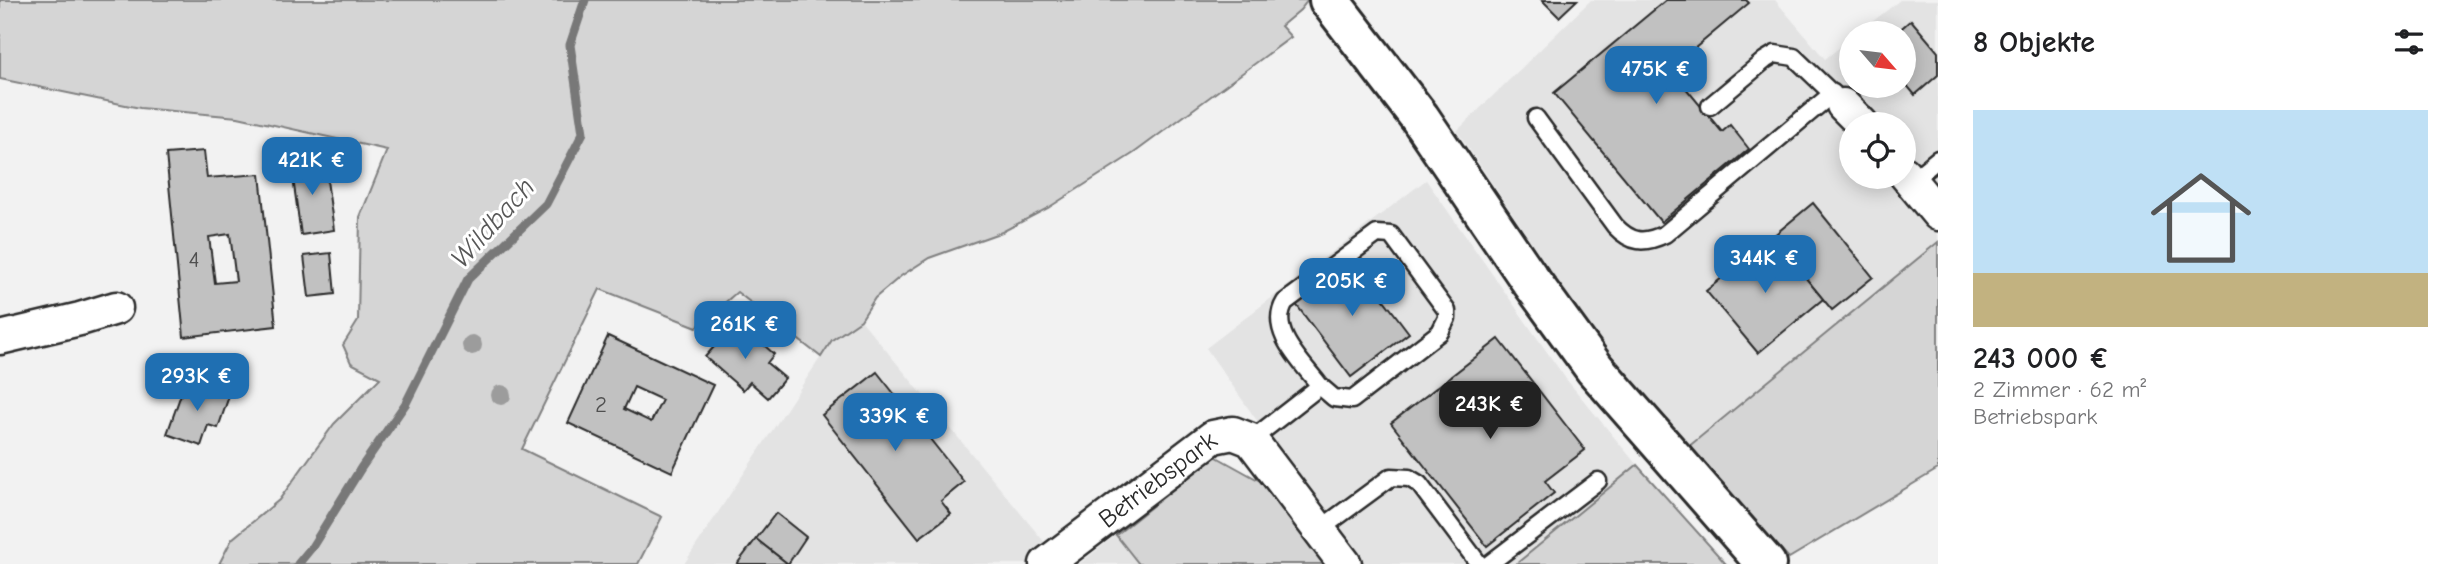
<!DOCTYPE html>
<html lang="de">
<head>
<meta charset="utf-8">
<style>
	:root { --surface:#fff; --page:#f2f2f2; --text:#202124; --muted:#757577; --accent:#1f6fb2 }
	body { margin:0; font-family:"Comic Neue",sans-serif; background:var(--page); color:var(--text); height:100vh; display:flex; flex-direction:column; font-size:26px; white-space:nowrap }
	* { box-sizing:border-box; margin:0 }
	p { font-size:23px; color:var(--muted) }
	.icon { flex:none; width:38px; height:38px; fill:none; stroke:currentColor; stroke-width:2; stroke-linecap:round; stroke-linejoin:round }
	.map { position:relative; flex:1; overflow:hidden }
	.side { display:flex; flex-direction:column; background:var(--surface); width:525px }
	.side>* { flex:none }
	.needle { width:46px; rotate:118deg }
	.controls { position:absolute; left:1839px; top:21px; display:grid; gap:14px }
	.controls a { display:grid; place-items:center; width:77px; height:77px; border-radius:50%; background:var(--surface); box-shadow:0 4px 18px #0003; font-size:35px }
	.price { position:absolute; translate:-50% -60px; padding:0 16px; border-radius:14px; background:var(--accent); color:#fff; font-size:23px; line-height:46px; filter:drop-shadow(0 2px 4px #0008) }
	.price::after { content:''; position:absolute; left:50%; top:42px; width:21px; height:16px; margin-left:-10px; background:inherit; clip-path:polygon(0 0,100% 0,50% 100%) }
	.price.current { background:#222; color:#fff }
	ul { padding:0; list-style:none }
	li { display:grid; align-content:center; gap:14px; height:371px; padding:0 35px }
	li span { display:grid; place-items:center; height:217px; border-radius:0px; color:#555 }
	li>.icon { margin-inline-start:auto }
	span .icon { width:126px; height:126px; fill:#fffc; stroke-width:1 }
	li b { font-size:30px }
	h2 { display:flex; justify-content:space-between; align-items:center; height:84px; padding:0 35px; font-size:30px }
	main { display:flex; flex:1; min-height:0 }
	.map>svg:first-child { display:block }
</style>
</head>
<body>
<main>
<div class="map">
<svg width="1938" height="564" viewBox="0 0 1938 564">
	<rect width="100%" height="100%" fill="#f2f2f2"/>
	<filter id="ink" filterUnits="userSpaceOnUse"><feTurbulence type="fractalNoise" baseFrequency=".0143" numOctaves="2"/><feDisplacementMap in="SourceGraphic" scale="14" xChannelSelector="R" yChannelSelector="G"/><feConvolveMatrix kernelMatrix="1 2 1 2 8 2 1 2 1" color-interpolation-filters="sRGB"/></filter>
	<g filter="url(#ink)">
		<g fill="#e3e3e3">
			<polygon points="1591,0 1775,0 1825,59 1851,38 1852,86 1904,86 1904,33 1858,33 1900,0 1938,0 1938,194 1904,153 1904,124 1875,124 1851,130 1852,177 1892,177 1938,236 1938,242 1688,447 1581,316 1457,131"/>
			<polygon points="1426,180 1566,379 1637,465 1516,564 1363,564 1288,465 1206,348"/>
			<polygon points="861,320 1046,544 1062,564 684,564 832,340"/>
			<polygon points="1116,535 1139,564 1079,564"/>
		</g>
		<g fill="#d5d5d5" stroke="#808080" stroke-width="2">
			<polygon points="0,0 1308,0 1300,10 1281,26 1291,37 1134,153 1048,208 1002,232 929,258 901,276 875,298 861,320 832,340 821,357 737,292 697,327 600,289 522,449 662,517 638,564 219,564 232,539 279,500 334,424 380,378 351,363 343,345 358,321 360,217 387,150 238,117 140,108 0,79"/>
			<polygon points="1938,242 1938,469 1789,558 1688,447"/>
			<polygon points="1215,456 1269,486 1328,564 1139,564 1116,535"/>
			<polygon points="1637,465 1726,564 1516,564"/>
		</g>
		<g fill="none" stroke-linecap="round" stroke-linejoin="round">
			<polyline stroke="#787878" stroke-width="9" points="298,564 312,547 361,468 406,403 468,279 546,204 583,133 570,45 585,0"/>
		</g>
		<g fill="#c1c1c1" stroke="#2b2b2b" stroke-width="2" fill-rule="evenodd">
			<polygon points="1542,0 1577,0 1559,17"/>
			<polygon points="1666,0 1746,0 1749,3 1670,69 1722,132 1730,125 1749,149 1661,222 1554,93"/>
			<polygon points="1911,20 1938,52 1938,75 1915,95 1904,82 1904,33 1896,33"/>
			<path d="M204,151L207,178L260,174L276,326L184,337L166,154ZM230,234L236,281L215,283L209,237Z"/>
			<polygon points="324,159 334,230 301,235 291,164"/>
			<polygon points="1813,203 1873,277 1832,310 1772,237"/>
			<polygon points="1772,237 1823,299 1758,353 1706,291"/>
			<polygon points="331,253 335,294 309,297 304,256"/>
			<polygon points="1353,259 1409,333 1351,377 1295,303"/>
			<polygon points="737,321 774,354 767,363 785,378 768,398 750,382 743,390 705,357"/>
			<path d="M608,336L713,385L672,472L568,423ZM634,387L662,400L651,422L624,409Z"/>
			<polygon points="1499,339 1585,450 1545,481 1554,493 1487,546 1391,423"/>
			<polygon points="877,372 964,482 941,501 951,514 919,538 822,415"/>
			<polygon points="186,380 229,396 218,428 208,425 201,446 167,434"/>
			<polygon points="776,513 806,537 788,564 756,539"/>
			<polygon points="756,539 788,564 737,564"/>
		</g>
		<g fill="none" stroke-linecap="round" stroke-linejoin="round">
			<defs>
				<g id="service">
					<polyline points="1710,106 1765,60 1775,54 1794,57 1840,101"/>
					<path d="M1536,118L1615,226C1631,243 1644,244 1665,234L1833,93"/>
					<polyline points="1911,181 1938,159"/>
					<path d="M1251,440L1320,386L1334,398L1352,400L1440,332L1447,318V311L1391,235L1377,234L1285,302C1267,331 1303,363 1320,386"/>
					<polyline points="1319,530 1391,477 1409,478 1419,484 1479,564"/>
					<polyline points="1489,564 1598,481"/>
				</g>
				<g id="minor">
					<polyline points="1843,105 1862,124"/>
					<polyline points="1904,173 1938,214"/>
					<polyline points="0,338 80,319 116,308"/>
					<path id="s1" d="M1046,564L1213,437L1233,433L1251,440L1345,564"/>
				</g>
				<polyline id="primary" points="1329,0 1420,118 1528,277 1595,369 1766,564"/>
			</defs>
			<use href="#service" stroke="#2b2b2b" stroke-width="21"/>
			<use href="#minor" stroke="#2b2b2b" stroke-width="37"/>
			<use href="#primary" stroke="#2b2b2b" stroke-width="44"/>
			<use href="#service" stroke="#fff" stroke-width="16"/>
			<use href="#minor" stroke="#fff" stroke-width="32"/>
			<use href="#primary" stroke="#fff" stroke-width="38"/>
		</g>
		<g fill="#9c9c9c">
			<circle cx="472" cy="345" r="10"/>
			<circle cx="501" cy="395" r="10"/>
		</g>
	</g>
	<g text-anchor="middle" stroke-width="6" stroke-linejoin="round" paint-order="stroke">
		<g font-size="23" fill="#505050">
			<text x="194" y="267">4</text>
			<text x="601" y="412">2</text>
		</g>
		<g font-size="26" fill="#2b2b2b" stroke="#fff">
			<text dy="9" stroke="none"><textPath href="#s1" startOffset="140">Betriebspark</textPath></text>
		</g>
		<g font-size="28" font-style="italic" fill="#585858" stroke="#fff">
			<text transform="translate(492 222) rotate(-48)" y="10">Wildbach</text>
		</g>
	</g>
</svg>
<div class="controls">
<a><svg class="needle" viewBox="-14 -14 28 28"><path d="M0-13l5 13h-10z" fill="#e53935"/><path d="M0 13l5-13h-10z" fill="#757577"/></svg></a>
<a><svg class="icon" aria-label="locate" viewBox="0 0 24 24"><circle cx="12" cy="12" r="6"/><path d="M12 2v4M12 18v4M2 12h4M18 12h4"/></svg></a>
</div>
<b class="price" style="left:1656px;top:106px">475K €</b>
<b class="price" style="left:312px;top:197px">421K €</b>
<b class="price" style="left:1765px;top:295px">344K €</b>
<b class="price" style="left:1352px;top:318px">205K €</b>
<b class="price" style="left:745px;top:361px">261K €</b>
<b class="price" style="left:197px;top:413px">293K €</b>
<b class="price current" style="left:1490px;top:441px">243K €</b>
<b class="price" style="left:895px;top:453px">339K €</b>
</div>
<section class="side">
<h2>8 Objekte<svg class="icon" aria-label="filters" viewBox="0 0 24 24"><path d="M4 7h16M4 17h16"/><circle cx="9" cy="7" r="2"/><circle cx="15" cy="17" r="2"/></svg></h2>
<ul>
<li><span style="background:linear-gradient(#bfe0f5 75%,#c2b280 0)"><svg class="icon" aria-label="home" viewBox="0 0 24 24"><path d="M3 11l9-7 9 7M6 9v11h12V9"/></svg></span><div><b>243 000 €</b><p>2 Zimmer · 62 m²</p><p>Betriebspark</p></div></li>
</ul>
</section>
</main>
</body>
</html>
